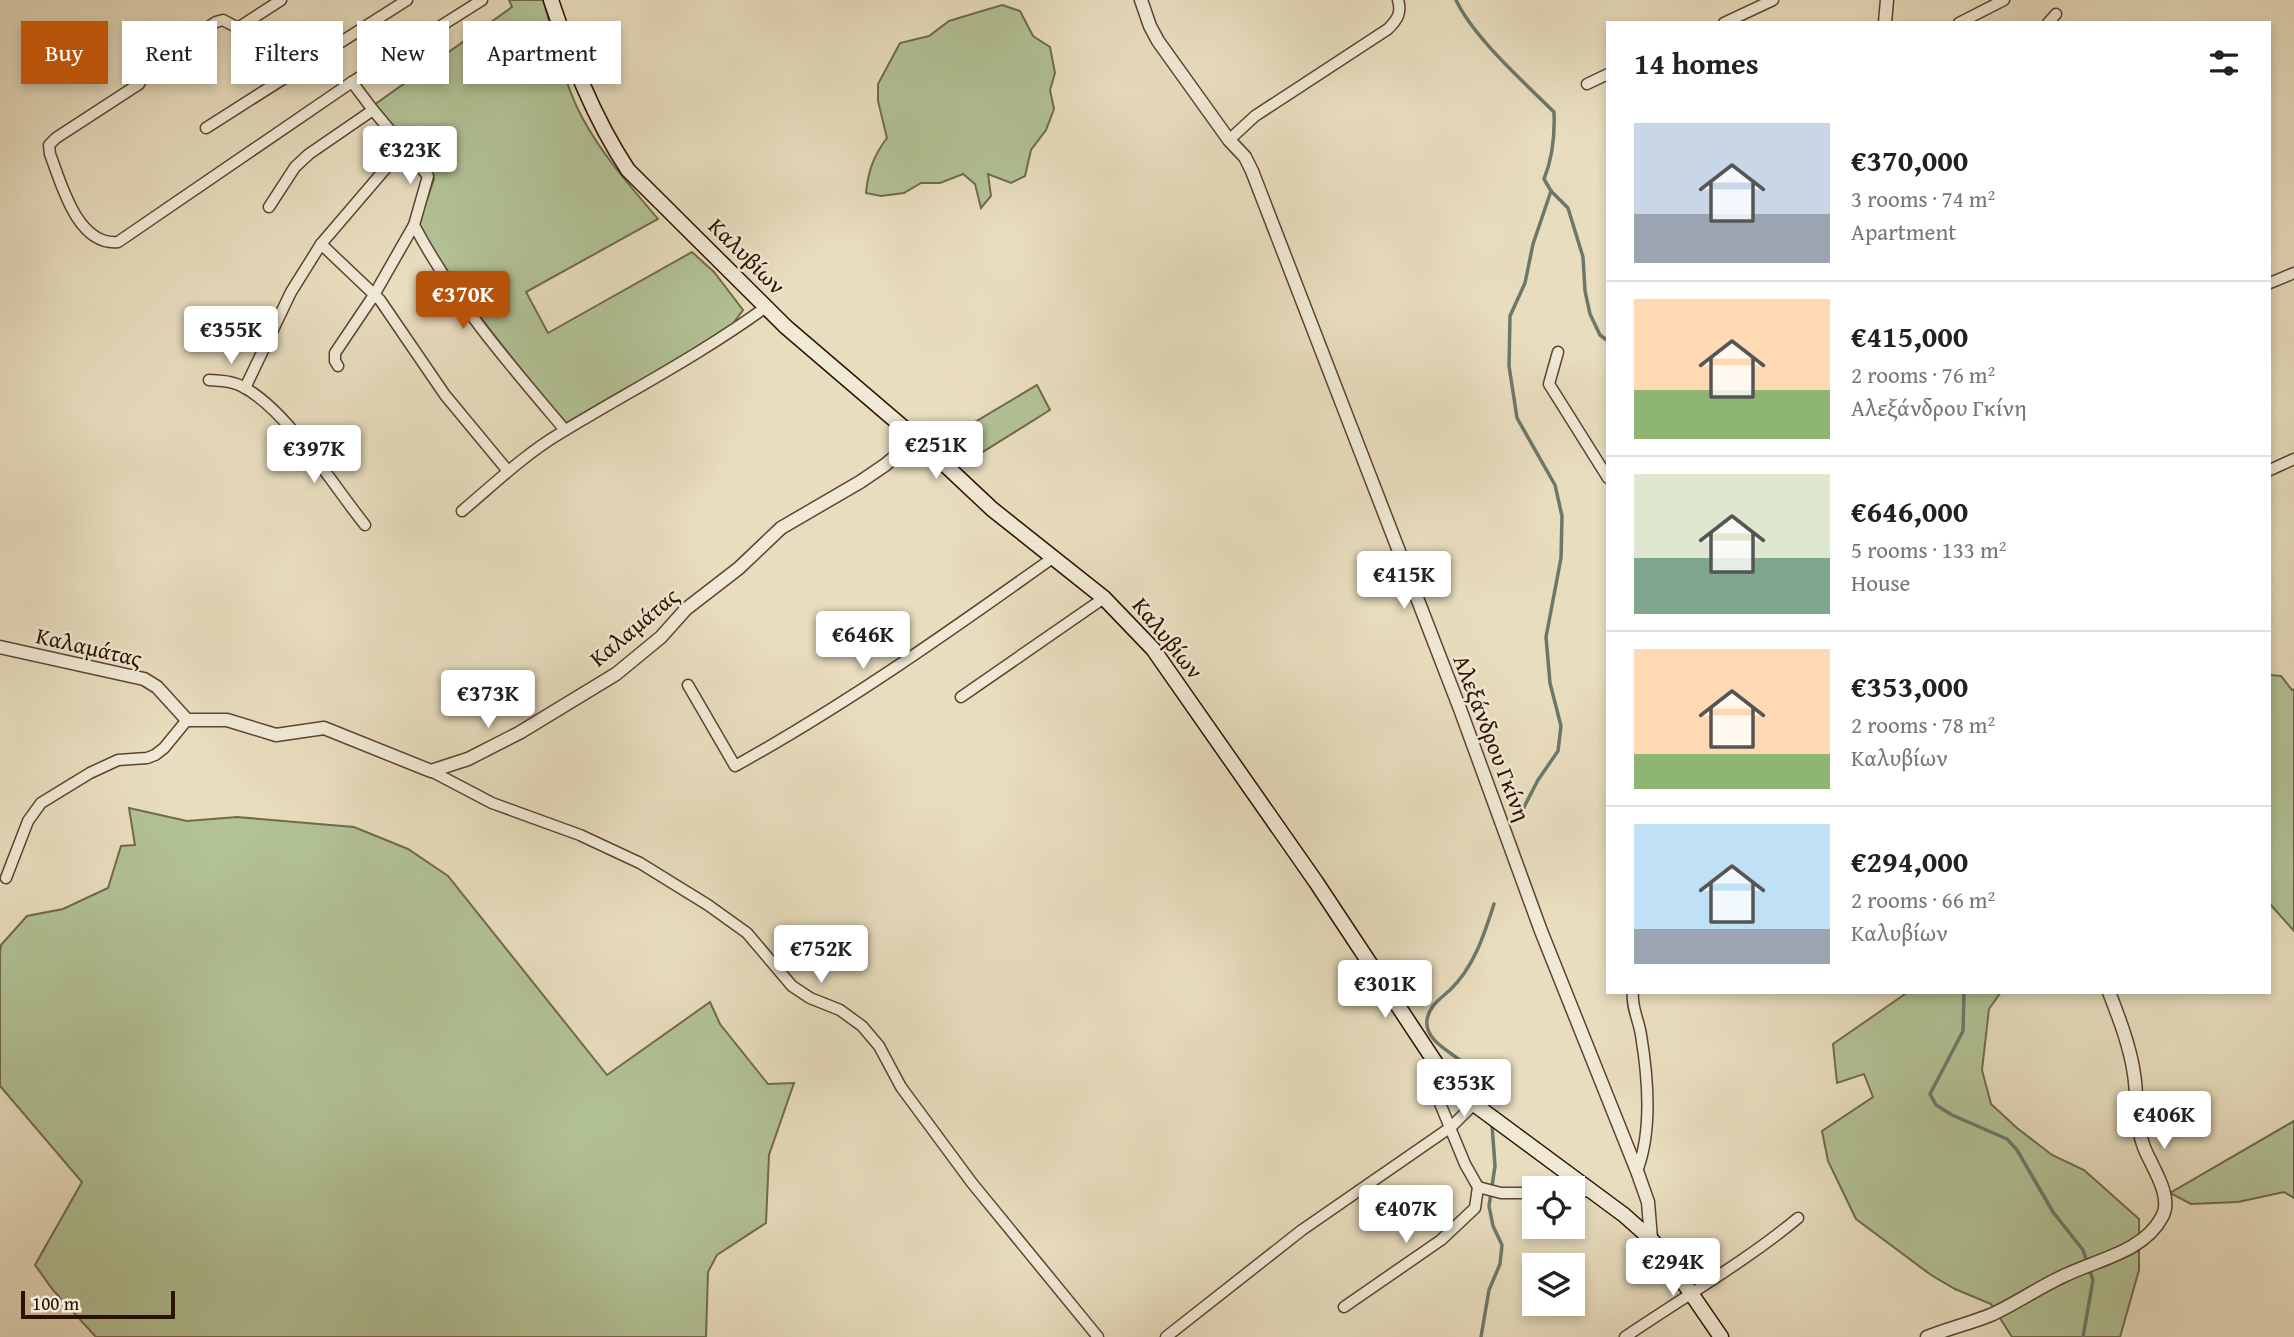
<!DOCTYPE html>
<html lang="en">
<head>
<meta charset="utf-8">
<style>
	:root { --surface:#fff; --page:#f2f2f2; --text:#222; --muted:#767676; --line:#e0e0e0; --accent:#b45309 }
	body { margin:0; font-family:"Gentium Book Plus",serif; background:var(--page); color:var(--text); height:100vh; display:flex; flex-direction:column; font-size:26px; white-space:nowrap }
	* { box-sizing:border-box; margin:0 }
	p { font-size:23px; color:var(--muted) }
	.icon { flex:none; width:38px; height:38px; fill:none; stroke:currentColor; stroke-width:2; stroke-linecap:round; stroke-linejoin:round }
	.map { position:relative; flex:1; overflow:hidden }
	.details { position:absolute; left:1606px; top:21px; width:665px; height:973px; display:flex; flex-direction:column; background:var(--surface); border-radius:0px; box-shadow:0 4px 10px #0003 }
	.details>* { flex:none }
	.top-card { position:absolute; left:21px; top:21px; width:665px; height:63px; display:flex; gap:14px }
	.tools { position:absolute; left:1522px; top:1176px; display:grid; gap:14px }
	.tools a { display:grid; place-items:center; width:63px; height:63px; border-radius:0px; background:var(--surface); box-shadow:0 4px 10px #0003; font-size:35px }
	.scale { position:absolute; left:21px; bottom:18px; width:154px; box-sizing:border-box; padding-left:7px; border:4px solid #2d1101; border-top:0; font-size:19px; line-height:24px; white-space:nowrap; color:#2d1101; -webkit-text-stroke:5px #f0e9d5; paint-order:stroke }
	.price { position:absolute; translate:-50% -60px; padding:0 16px; border-radius:7px; background:#fff; color:#222; font-size:23px; line-height:46px; filter:drop-shadow(0 2px 4px #0008) }
	.price::after { content:''; position:absolute; left:50%; top:42px; width:21px; height:16px; margin-left:-10px; background:inherit; clip-path:polygon(0 0,100% 0,50% 100%) }
	.price.current { background:var(--accent); color:#fff }
	ul { padding:0; list-style:none }
	li { display:flex; align-items:center; gap:21px; height:175px; padding:0 28px }
	li+li { border-top:2px solid var(--line) }
	li span { display:grid; place-items:center; flex:none; width:196px; height:140px; border-radius:0px; color:#555 }
	li>.icon { margin-inline-start:auto }
	span .icon { width:84px; height:84px; fill:#fffc; stroke-width:1 }
	li b { font-size:30px }
	h2 { display:flex; justify-content:space-between; align-items:center; height:84px; padding:0 28px; font-size:30px }
	.chip { padding:0 24px; border-radius:0px; background:var(--surface); box-shadow:0 4px 10px #0003; font-size:24px; line-height:63px }
	.chip.current { background:var(--accent); color:#fff }
	.map>svg:first-child { display:block }
</style>
</head>
<body>
<div class="map">
<svg width="2294" height="1337" viewBox="0 0 2294 1337">
	<rect width="100%" height="100%" fill="#e8ddbe"/>
	<filter id="stains"><feTurbulence type="fractalNoise" baseFrequency=".00286" numOctaves="4"/><feColorMatrix values="0 0 0 0 .2 0 0 0 0 .09 0 0 0 0 .02 0 0 0 .5 -.17"/></filter>
	<radialGradient id="worn" r=".72"><stop offset=".6" stop-color="#630" stop-opacity="0"/><stop offset="1" stop-color="#630" stop-opacity=".3"/></radialGradient>
	<g fill="#b2c295" stroke="#706a4b" stroke-width="2">
		<path d="M509,0H543C555,39 563,83 583,119C603,156 631,187 658,219L526,292L548,333L692,252L714,272L743,310L729,329L567,427C515,361 461,298 418,225L434,179L374,105L512,7Z"/>
		<path d="M1002,5L1020,11L1033,36L1050,47L1055,73L1050,90L1054,109L1046,130L1031,150L1025,176L1011,183L988,174L991,196L981,208L975,184L963,174L940,183H921L904,193L881,196L866,193C868,171 874,155 887,138L878,101V84L900,43L929,36L949,21Z"/>
		<polygon points="1037,385 1050,410 957,468 933,447"/>
		<polygon points="2270,675 2281,676 2292,690 2294,689 2294,931 2270,904"/>
		<polygon points="129,808 187,821 237,817 354,827 408,849 448,876 607,1075 710,1002 720,1024 768,1084 794,1083 769,1155 766,1223 717,1255 708,1272 706,1337 96,1337 53,1290 35,1265 82,1182 0,1086 0,952 1,945 27,916 63,909 108,888 121,846 135,845"/>
		<polygon points="1908,992 2001,992 1989,1009 1982,1070 1991,1104 2017,1128 2052,1155 2084,1170 2139,1219 2139,1270 2120,1337 2012,1337 1991,1304 1955,1289 1931,1275 1856,1219 1828,1161 1822,1131 1873,1097 1864,1074 1837,1083 1833,1044"/>
		<polygon points="2294,1121 2294,1198 2284,1192 2238,1202 2191,1204 2170,1193"/>
	</g>
	<g fill="none" stroke-linecap="round" stroke-linejoin="round">
		<g stroke="#6d786a" stroke-width="3.5">
			<path d="M1456,0C1474,38 1524,82 1554,112C1555,136 1553,157 1544,179L1551,191L1568,208L1583,257L1585,291L1590,314L1600,335L1608,341"/>
			<polyline points="1521,813 1538,780 1558,751 1561,726 1550,683 1546,637 1561,558 1562,516 1555,485 1517,418 1509,366 1510,316 1525,283 1533,244 1551,191"/>
			<polyline points="1964,992 1963,1031 1930,1094 1936,1105 1952,1115 2007,1139 2017,1150 2053,1212 2083,1250 2093,1280 2083,1337"/>
			<path d="M1489,1110C1486,1095 1482,1083 1472,1071C1460,1055 1424,1044 1427,1020C1429,1006 1440,999 1450,990C1474,967 1484,935 1494,904"/>
			<polyline points="1481,1337 1489,1290 1500,1264 1502,1245 1493,1226 1489,1206 1495,1166 1492,1125"/>
		</g>
		<defs>
			<g id="minor">
				<polyline points="1724,23 1773,0"/>
				<polyline points="1959,23 2004,0"/>
				<polyline points="2048,23 2056,14"/>
				<polyline points="352,82 482,0"/>
				<polyline points="1587,84 1608,74"/>
				<polyline points="206,128 407,0"/>
				<path d="M1229,140L1255,116L1388,29C1397,20 1402,13 1398,0"/>
				<polyline points="404,147 428,176 414,225"/>
				<path d="M269,207L295,167L309,154L373,110L352,82L118,242C77,246 61,183 50,154L49,145L56,138L139,84L150,65L216,22L223,20L238,28L281,0"/>
				<polyline points="321,244 380,300 445,395 508,471"/>
				<polyline points="2270,283 2294,273"/>
				<polyline points="1558,352 1549,384 1608,478"/>
				<path d="M338,366L335,361V353L374,295L414,225C454,301 510,365 565,430"/>
				<path d="M209,380C221,381 234,381 245,388C288,412 333,485 365,525"/>
				<polyline points="245,388 291,292 321,244 404,147 373,110"/>
				<polyline points="2270,470 2294,459"/>
				<path d="M462,511C493,485 524,455 559,434C628,392 700,355 766,307"/>
				<path d="M688,685L735,766C847,704 950,631 1054,557"/>
				<polyline points="961,697 1104,598"/>
				<polyline points="431,771 492,803 580,835 640,863 708,905 747,933 792,986 810,998 840,1010 862,1026 879,1046 901,1087 972,1183 1098,1337"/>
				<polyline points="6,878 28,821 41,803 90,773 118,760 147,758 155,755 164,748 187,720"/>
				<path d="M1633,992C1631,1006 1639,1021 1641,1035C1648,1077 1653,1130 1637,1171"/>
				<polyline points="1478,1187 1501,1193 1535,1193"/>
				<polyline points="1573,1192 1592,1191"/>
				<polyline points="1344,1307 1441,1240 1475,1208 1478,1187 1465,1164 1432,1084 1430,1058"/>
				<polyline points="1166,1337 1302,1230 1451,1127 1474,1104"/>
				<path d="M1625,1337C1682,1298 1745,1262 1798,1218"/>
			</g>
			<g id="tertiary">
				<polyline points="1141,0 1150,26 1158,41 1229,140 1245,157 1252,171 1460,709 1541,931 1637,1171 1648,1202 1651,1239"/>
				<polyline points="1885,23 1887,0"/>
				<polyline points="0,647 144,679 157,687 187,720 227,720 276,735 324,728 431,771 468,759 519,733 616,674 661,637 686,609 739,568 781,528 860,482 885,465 916,439"/>
				<path d="M1927,1337C1949,1328 1972,1323 1993,1314C2019,1302 2042,1285 2068,1274C2100,1259 2144,1251 2162,1217C2173,1198 2154,1170 2146,1152C2135,1128 2138,1099 2134,1074C2130,1046 2119,1018 2109,992"/>
			</g>
			<path id="secondary" d="M551,0C571,59 593,117 628,170L786,327L925,446L992,509L1104,598L1153,649L1316,882L1443,1074L1474,1104L1624,1215L1651,1239L1664,1254L1721,1337"/>
		</defs>
		<use href="#minor" stroke="#5c4430" stroke-width="13"/>
		<use href="#tertiary" stroke="#5c4430" stroke-width="15"/>
		<use href="#secondary" stroke="#2d1101" stroke-width="17"/>
		<use href="#minor" stroke="#f0e9d5" stroke-width="10"/>
		<use href="#tertiary" stroke="#f0e9d5" stroke-width="12"/>
		<use href="#secondary" stroke="#f0e9d5" stroke-width="14"/>
	</g>
	<g text-anchor="middle" stroke-width="5" stroke-linejoin="round" paint-order="stroke">
		<g font-size="23" fill="#2d1101" stroke="#f0e9d5">
			<text transform="translate(747 256) rotate(45)" y="8">Καλυβίων</text>
			<text transform="translate(634 627) rotate(-40)" y="8">Καλαμάτας</text>
			<text transform="translate(1168 638) rotate(51)" y="8">Καλυβίων</text>
			<text transform="translate(89 647) rotate(13)" y="8">Καλαμάτας</text>
			<text transform="translate(1492 738) rotate(69)" y="8">Αλεξάνδρου Γκίνη</text>
		</g>
	</g>
	<rect width="100%" height="100%" filter="url(#stains)"/>
	<rect width="100%" height="100%" fill="url(#worn)"/>
</svg>
<div class="tools">
<a><svg class="icon" aria-label="locate" viewBox="0 0 24 24"><circle cx="12" cy="12" r="6"/><path d="M12 2v4M12 18v4M2 12h4M18 12h4"/></svg></a>
<a><svg class="icon" aria-label="layers" viewBox="0 0 24 24"><path d="M12 4l9 5-9 5-9-5zM3 14l9 5 9-5"/></svg></a>
</div>
<div class="scale">100 m</div>
<b class="price" style="left:410px;top:186px">€323K</b>
<b class="price current" style="left:463px;top:331px">€370K</b>
<b class="price" style="left:231px;top:366px">€355K</b>
<b class="price" style="left:936px;top:481px">€251K</b>
<b class="price" style="left:314px;top:485px">€397K</b>
<b class="price" style="left:1404px;top:611px">€415K</b>
<b class="price" style="left:863px;top:671px">€646K</b>
<b class="price" style="left:488px;top:730px">€373K</b>
<b class="price" style="left:821px;top:985px">€752K</b>
<b class="price" style="left:1385px;top:1020px">€301K</b>
<b class="price" style="left:1464px;top:1119px">€353K</b>
<b class="price" style="left:2164px;top:1151px">€406K</b>
<b class="price" style="left:1406px;top:1245px">€407K</b>
<b class="price" style="left:1673px;top:1298px">€294K</b>
<div class="top-card">
<a class="chip current">Buy</a>
<a class="chip">Rent</a>
<a class="chip">Filters</a>
<a class="chip">New</a>
<a class="chip">Apartment</a>
</div>
<section class="details">
<h2>14 homes<svg class="icon" aria-label="filters" viewBox="0 0 24 24"><path d="M4 7h16M4 17h16"/><circle cx="9" cy="7" r="2"/><circle cx="15" cy="17" r="2"/></svg></h2>
<ul>
<li><span style="background:linear-gradient(#c9d6e8 65%,#9aa5b1 0)"><svg class="icon" aria-label="home" viewBox="0 0 24 24"><path d="M3 11l9-7 9 7M6 9v11h12V9"/></svg></span><div><b>€370,000</b><p>3 rooms · 74 m²</p><p>Apartment</p></div></li>
<li><span style="background:linear-gradient(#ffd9b3 65%,#8fb573 0)"><svg class="icon" aria-label="home" viewBox="0 0 24 24"><path d="M3 11l9-7 9 7M6 9v11h12V9"/></svg></span><div><b>€415,000</b><p>2 rooms · 76 m²</p><p>Αλεξάνδρου Γκίνη</p></div></li>
<li><span style="background:linear-gradient(#dfe7d0 60%,#7fa58c 0)"><svg class="icon" aria-label="home" viewBox="0 0 24 24"><path d="M3 11l9-7 9 7M6 9v11h12V9"/></svg></span><div><b>€646,000</b><p>5 rooms · 133 m²</p><p>House</p></div></li>
<li><span style="background:linear-gradient(#ffd9b3 75%,#8fb573 0)"><svg class="icon" aria-label="home" viewBox="0 0 24 24"><path d="M3 11l9-7 9 7M6 9v11h12V9"/></svg></span><div><b>€353,000</b><p>2 rooms · 78 m²</p><p>Καλυβίων</p></div></li>
<li><span style="background:linear-gradient(#bfe0f5 75%,#9aa5b1 0)"><svg class="icon" aria-label="home" viewBox="0 0 24 24"><path d="M3 11l9-7 9 7M6 9v11h12V9"/></svg></span><div><b>€294,000</b><p>2 rooms · 66 m²</p><p>Καλυβίων</p></div></li>
</ul>
</section>
</div>
</body>
</html>
